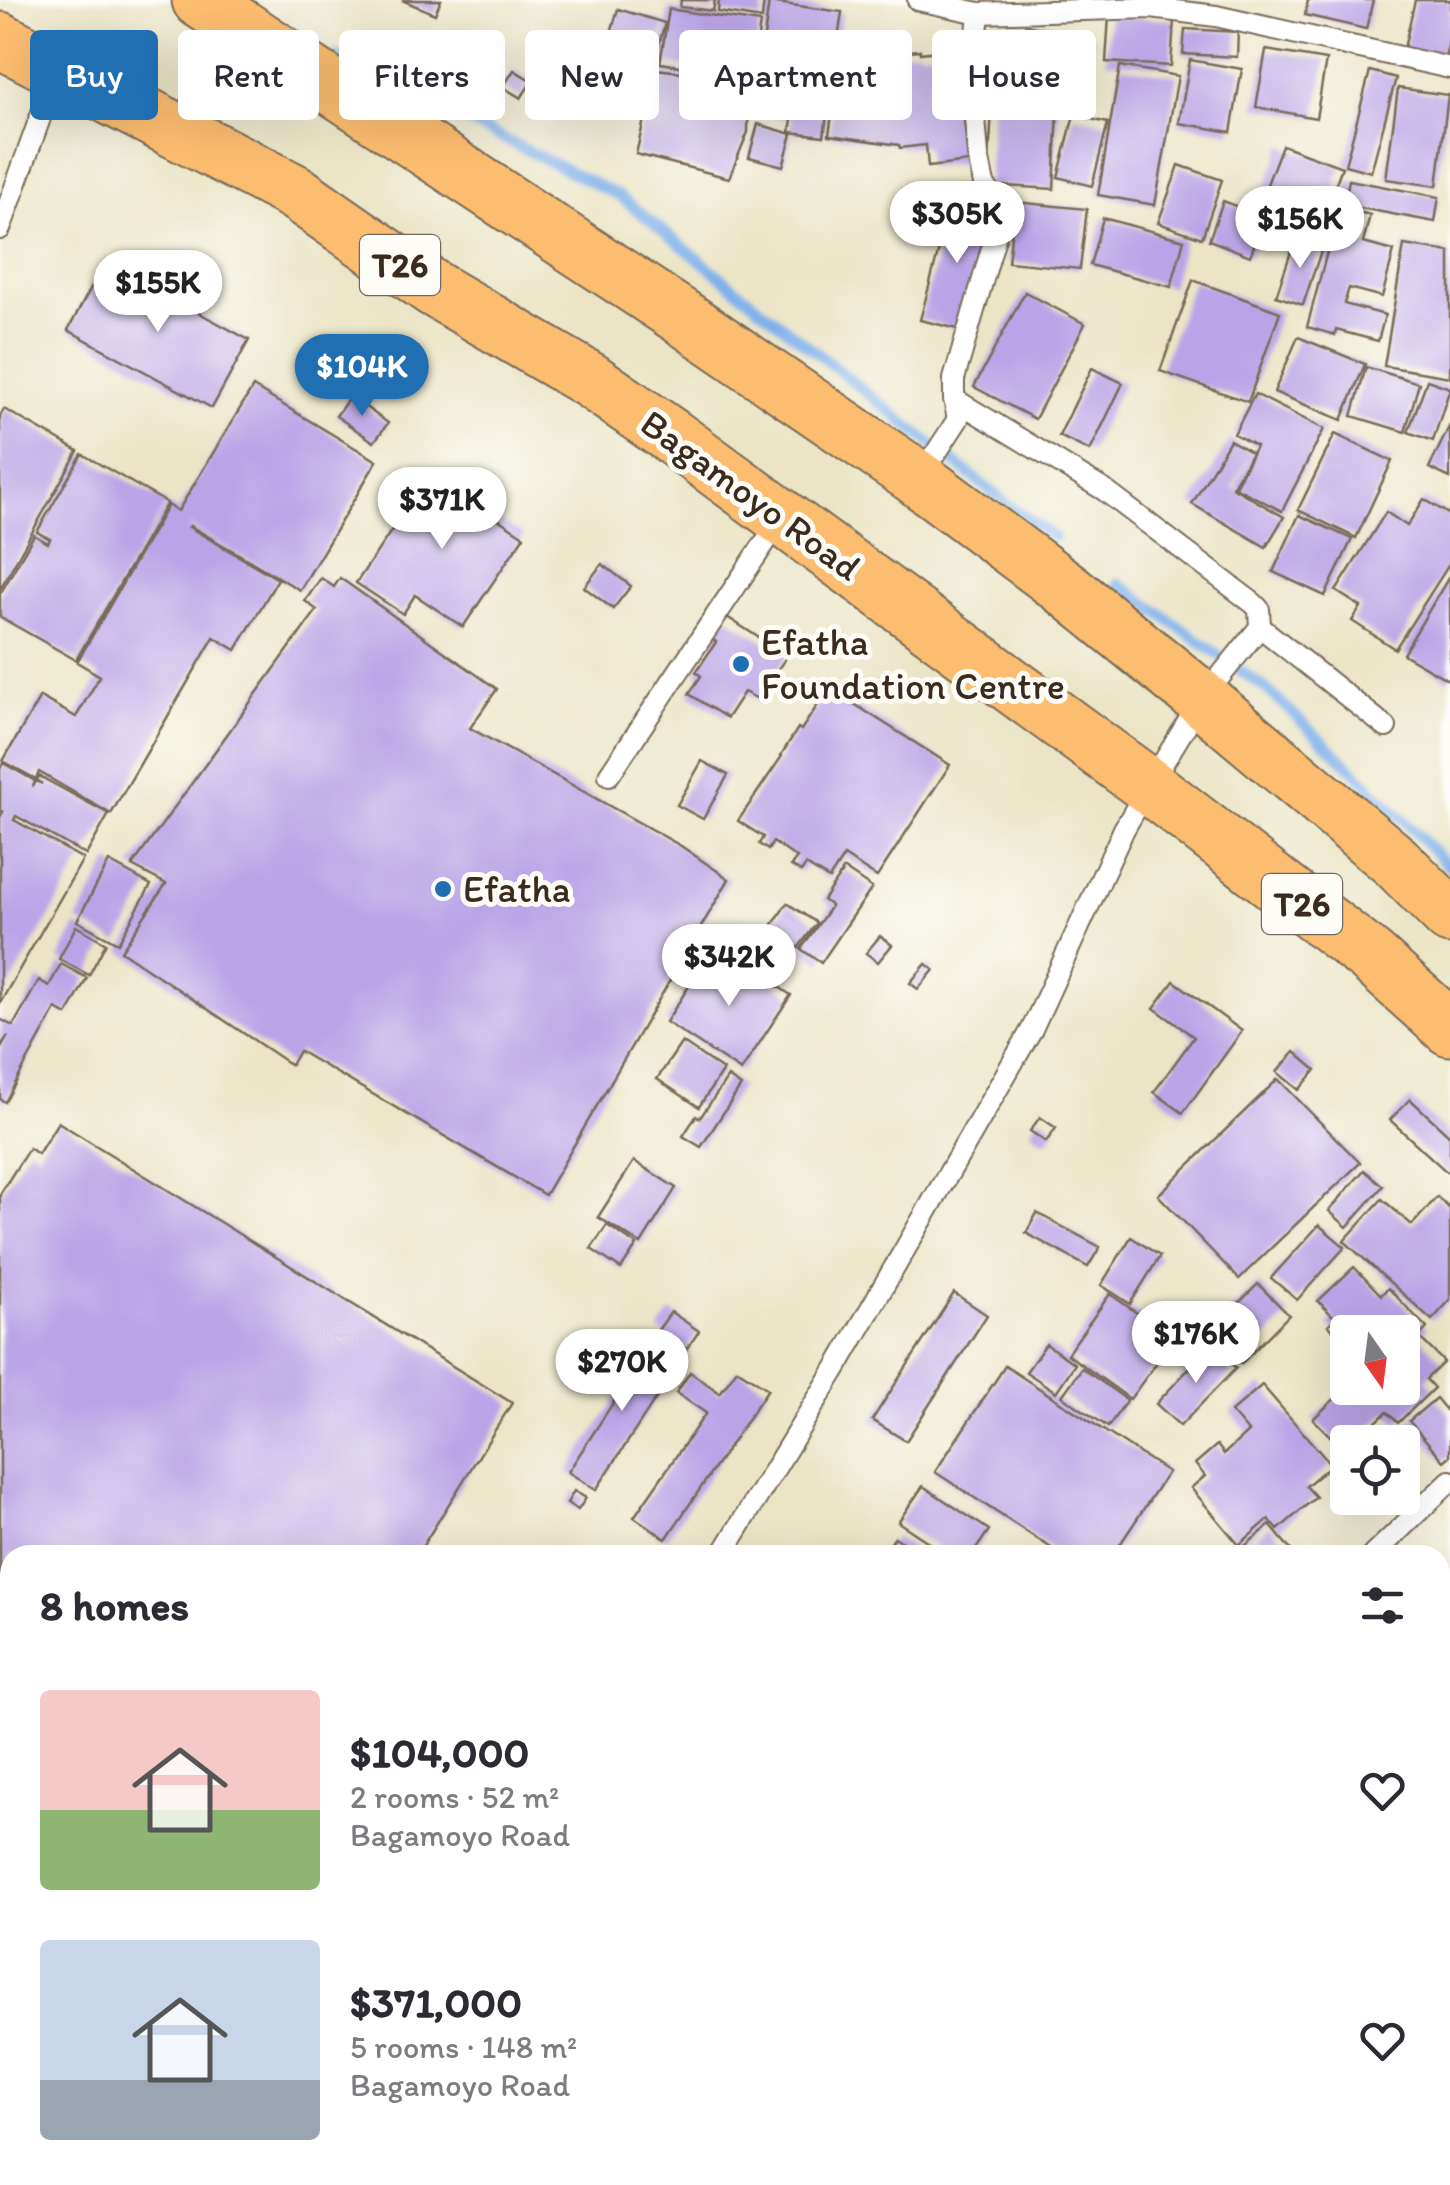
<!DOCTYPE html>
<html lang="en">
<head>
<meta charset="utf-8">
<style>
	:root { --surface:#fff; --page:#f2f2f3; --text:#2b2b33; --muted:#7c7c81; --accent:#1f6fb2 }
	body { margin:0; font-family:Itim,sans-serif; background:var(--page); color:var(--text); height:100vh; display:flex; flex-direction:column; font-size:38px; white-space:nowrap }
	* { box-sizing:border-box; margin:0 }
	p { font-size:32px; color:var(--muted) }
	.icon { flex:none; width:55px; height:55px; fill:none; stroke:currentColor; stroke-width:2; stroke-linecap:round; stroke-linejoin:round }
	.map { position:relative; flex:1; overflow:hidden }
	.drawer { position:absolute; left:0px; top:1545px; width:1450px; height:640px; display:flex; flex-direction:column; background:var(--surface); border-radius:30px 30px 0 0; box-shadow:0 10px 40px #0002 }
	.drawer>* { flex:none }
	.guide { position:absolute; left:30px; top:30px; width:1390px; height:90px; display:flex; gap:20px }
	.needle { width:65px; rotate:166deg }
	.tools { position:absolute; left:1330px; top:1315px; display:grid; gap:20px }
	.tools a { display:grid; place-items:center; width:90px; height:90px; border-radius:10px; background:var(--surface); box-shadow:0 10px 40px #0002; font-size:50px }
	.price { position:absolute; translate:-50% -85px; padding:0 22px; border-radius:35px; background:#fff; color:#222; font-size:32px; line-height:65px; filter:drop-shadow(0 2px 5px #0008) }
	.price::after { content:''; position:absolute; left:50%; top:60px; width:30px; height:22px; margin-left:-15px; background:inherit; clip-path:polygon(0 0,100% 0,50% 100%) }
	.price.active { background:var(--accent); color:#fff }
	ul { padding:0; list-style:none }
	li { display:flex; align-items:center; gap:30px; height:250px; padding:0 40px }
	li span { display:grid; place-items:center; flex:none; width:280px; height:200px; border-radius:10px; color:#555 }
	li>.icon { margin-inline-start:auto }
	span .icon { width:120px; height:120px; fill:#fffc; stroke-width:1 }
	li b { font-size:42px }
	h2 { display:flex; justify-content:space-between; align-items:center; height:120px; padding:0 40px; font-size:42px }
	.tag { padding:0 35px; border-radius:10px; background:var(--surface); box-shadow:0 10px 40px #0002; font-size:35px; line-height:90px }
	.tag.active { background:var(--accent); color:#fff }
	.map>svg:first-child { display:block }
</style>
</head>
<body>
<div class="map">
<svg width="1450" height="2185" viewBox="0 0 1450 2185">
	<rect width="100%" height="100%" fill="#fdfcf7"/>
	<filter id="ink" filterUnits="userSpaceOnUse"><feTurbulence type="fractalNoise" baseFrequency=".01" numOctaves="2"/><feDisplacementMap in="SourceGraphic" scale="20" xChannelSelector="R" yChannelSelector="G"/><feConvolveMatrix kernelMatrix="1 2 1 2 8 2 1 2 1" color-interpolation-filters="sRGB"/></filter>
	<filter id="wash" filterUnits="userSpaceOnUse"><feTurbulence type="fractalNoise" baseFrequency=".0048" numOctaves="4" result="noise"/><feDisplacementMap in="SourceGraphic" scale="40" xChannelSelector="R" yChannelSelector="G"/><feGaussianBlur stdDeviation="2.25" result="paint"/><feColorMatrix in="noise" values="0 0 0 0 0 0 0 0 0 0 0 0 0 0 0 0 0 1.4 0 .05"/><feComposite in="paint" operator="in"/></filter>
	<g filter="url(#wash)">
		<rect width="100%" height="100%" fill="#ebe5c6"/>
		<g fill="none" stroke-linecap="round" stroke-linejoin="round">
			<g stroke="#7fb1eb" stroke-width="11">
				<polyline points="337,56 619,196 1006,503 1054,537"/>
				<polyline points="1118,583 1265,688 1353,769 1450,868"/>
			</g>
		</g>
		<g id="blocks">
			<g fill="#b9a4e7">
				<polygon points="402,0 441,0 435,14"/>
				<polygon points="681,0 715,0 713,11 680,7"/>
				<polygon points="719,0 764,0 762,19 718,12"/>
				<polygon points="1308,0 1373,0 1366,29 1305,15"/>
				<polygon points="1415,0 1450,0 1450,37 1444,63 1403,53"/>
				<polygon points="769,2 842,12 824,136 790,132 792,119 753,114"/>
				<polygon points="618,9 665,23 638,117 590,103"/>
				<polygon points="669,9 760,23 752,77 660,63"/>
				<polygon points="1109,16 1174,20 1171,66 1106,62"/>
				<polygon points="1025,25 1094,37 1086,80 1018,70"/>
				<polygon points="1185,29 1238,32 1237,57 1183,54"/>
				<polygon points="956,49 969,162 928,167 926,145 900,148 899,145 829,135 836,87 871,91 870,99 895,103 889,53 920,50 920,53"/>
				<polygon points="1266,50 1326,60 1316,118 1256,107"/>
				<polygon points="1190,60 1242,69 1231,132 1179,123"/>
				<polygon points="1120,66 1178,76 1155,205 1098,195"/>
				<polygon points="656,69 749,80 748,132 729,178 636,154"/>
				<polygon points="514,70 532,81 521,98 503,87"/>
				<polygon points="1370,71 1396,78 1371,172 1345,165"/>
				<polygon points="993,87 1059,91 1054,189 988,185"/>
				<polygon points="1398,88 1448,95 1437,186 1386,179"/>
				<polygon points="1074,115 1108,123 1092,186 1058,177"/>
				<polygon points="758,124 792,134 783,166 749,157"/>
				<polygon points="1282,145 1342,167 1318,231 1258,208"/>
				<polygon points="1179,165 1222,180 1202,238 1158,223"/>
				<polygon points="1349,180 1439,197 1435,222 1344,205"/>
				<polygon points="952,201 994,212 962,330 920,320"/>
				<polygon points="1223,201 1265,217 1250,256 1209,240"/>
				<polygon points="1015,202 1087,209 1080,269 1008,262"/>
				<polygon points="1339,207 1370,215 1363,243 1394,251 1382,297 1349,288 1344,304 1385,315 1378,341 1336,330 1335,335 1307,327"/>
				<polygon points="1103,218 1184,240 1171,287 1090,265"/>
				<polygon points="1296,237 1323,245 1303,305 1276,296"/>
				<polygon points="1404,245 1450,252 1450,377 1384,366"/>
				<polygon points="105,262 249,340 212,408 68,330"/>
				<polygon points="1193,280 1280,312 1248,402 1160,371"/>
				<polygon points="1025,292 1085,324 1035,419 974,387"/>
				<polygon points="1298,337 1365,364 1342,420 1274,392"/>
				<polygon points="1366,367 1419,383 1405,432 1352,416"/>
				<polygon points="1092,368 1123,383 1090,451 1059,436"/>
				<polygon points="1427,380 1450,388 1433,441 1408,432"/>
				<polygon points="253,387 377,461 300,590 190,526 189,527 278,579 236,650 214,637 111,814 39,772 36,779 3,761 40,697 76,717 100,676 77,662 168,505 178,511"/>
				<polygon points="1255,394 1324,429 1282,511 1235,487 1256,446 1234,434"/>
				<polygon points="350,396 388,423 374,442 336,416"/>
				<polygon points="4,409 78,451 0,589 0,416"/>
				<polygon points="1450,425 1450,478 1429,468"/>
				<polygon points="1335,434 1392,461 1356,538 1298,510"/>
				<polygon points="1230,440 1252,453 1232,487 1284,517 1266,547 1192,504"/>
				<polygon points="82,454 167,503 76,660 0,617 0,594 34,535 48,543 50,539 37,532"/>
				<polygon points="431,472 463,493 468,486 492,502 485,511 524,536 463,627 415,595 403,614 356,583"/>
				<polygon points="1424,499 1450,515 1450,563 1395,649 1352,621 1361,607 1336,591 1386,512 1407,526"/>
				<polygon points="1299,515 1352,539 1325,596 1273,572"/>
				<polygon points="602,564 631,586 613,609 584,587"/>
				<polygon points="1450,575 1450,681 1403,654"/>
				<polygon points="321,578 334,587 340,578 497,689 470,728 681,846 729,879 545,1195 299,1051 291,1065 121,951 166,884 132,866 317,610 305,601"/>
				<polygon points="721,613 787,656 758,699 744,692 727,718 689,694 701,676 696,672 716,642 707,635"/>
				<polygon points="829,688 950,765 877,877 844,856 829,879 806,865 801,872 791,866 797,858 773,842 768,850 759,844 763,837 738,821 782,756 781,755 798,728 801,730"/>
				<polygon points="702,761 728,775 703,819 677,805"/>
				<polygon points="3,763 35,781 33,787 36,781 42,784 37,780 39,776 109,814 86,855 16,816 14,820 83,859 0,1003 0,817 3,812 0,810 0,769"/>
				<polygon points="109,862 151,885 118,943 77,921"/>
				<polygon points="844,869 872,888 821,963 801,949 831,906 823,900"/>
				<polygon points="787,903 817,923 798,948 770,929"/>
				<polygon points="76,926 106,943 89,975 59,959"/>
				<polygon points="769,930 781,939 773,951 761,942"/>
				<polygon points="880,936 892,945 878,962 866,953"/>
				<polygon points="724,951 791,995 741,1071 666,1022 707,958 716,963"/>
				<polygon points="61,964 87,978 67,1015 56,1009 5,1102 0,1099 0,1050 8,1036 0,1047 0,1019 13,1026 39,980 49,986"/>
				<polygon points="926,964 934,970 918,989 910,983"/>
				<polygon points="1174,981 1242,1031 1183,1113 1154,1092 1194,1037 1154,1008"/>
				<polygon points="682,1042 723,1070 699,1107 657,1079"/>
				<polygon points="1295,1052 1316,1070 1299,1090 1277,1072"/>
				<polygon points="728,1077 741,1086 701,1147 683,1136 696,1116 700,1118"/>
				<polygon points="1278,1079 1360,1163 1239,1279 1158,1195"/>
				<polygon points="1410,1099 1450,1136 1450,1175 1390,1120"/>
				<polygon points="1040,1117 1056,1128 1046,1142 1030,1131"/>
				<polygon points="58,1122 512,1403 417,1555 10,1555 10,1764 0,1760 0,1194 29,1148 38,1154"/>
				<polygon points="634,1161 676,1188 641,1244 598,1217"/>
				<polygon points="1364,1170 1383,1186 1347,1227 1329,1211"/>
				<polygon points="1437,1197 1450,1209 1450,1300 1432,1320 1344,1241 1382,1199 1412,1225"/>
				<polygon points="1037,1213 1100,1247 1088,1267 1026,1233"/>
				<polygon points="607,1225 637,1245 621,1269 591,1249"/>
				<polygon points="1319,1225 1345,1247 1297,1300 1271,1278"/>
				<polygon points="1131,1237 1160,1256 1130,1304 1101,1285"/>
				<polygon points="1354,1267 1381,1295 1388,1288 1427,1328 1419,1337 1444,1362 1426,1379 1434,1388 1398,1423 1387,1412 1354,1442 1348,1442 1345,1451 1313,1419 1346,1388 1402,1388 1402,1332 1348,1332 1348,1345 1328,1325 1335,1318 1318,1301"/>
				<polygon points="1258,1284 1289,1315 1241,1364 1209,1332"/>
				<polygon points="954,1293 987,1315 906,1441 872,1420"/>
				<polygon points="1110,1294 1174,1339 1130,1399 1067,1354"/>
				<polygon points="671,1312 699,1331 687,1349 658,1330"/>
				<polygon points="630,1342 674,1371 596,1490 568,1472 628,1380 612,1370"/>
				<polygon points="1046,1344 1075,1364 1056,1392 1026,1372"/>
				<polygon points="1211,1345 1236,1368 1180,1426 1156,1404"/>
				<polygon points="1005,1366 1168,1472 1113,1555 1062,1555 935,1472"/>
				<polygon points="1082,1368 1127,1400 1108,1427 1062,1396"/>
				<polygon points="737,1369 768,1389 666,1539 634,1517 706,1413 676,1393 690,1372 720,1393"/>
				<polygon points="1262,1385 1331,1465 1306,1486 1316,1497 1278,1530 1269,1519 1239,1545 1191,1488 1205,1476 1195,1464 1217,1445 1224,1454 1248,1432 1231,1412"/>
				<polygon points="1436,1398 1450,1415 1450,1456 1444,1461 1409,1421"/>
				<polygon points="923,1486 989,1530 972,1555 948,1555 898,1522"/>
				<polygon points="574,1491 586,1498 578,1510 567,1503"/>
				<polygon points="1270,1525 1295,1555 1234,1555"/>
				<polygon points="895,1537 921,1555 882,1555"/>
				<polygon points="1450,1982 1450,2065 1440,2058 1440,1995"/>
				<polygon points="1440,2064 1450,2072 1450,2159 1440,2151"/>
				<polygon points="0,2072 10,2073 10,2175 53,2175 47,2185 0,2185"/>
				<polygon points="1308,2175 1435,2175 1448,2185 1301,2185"/>
			</g>
		</g>
	</g>
	<g filter="url(#ink)">
		<use href="#blocks" fill-opacity="0" stroke="#796b59" stroke-width="2.5"/>
		<g fill="none" stroke-linecap="round" stroke-linejoin="round">
			<defs>
				<g id="lane">
					<polyline points="918,0 979,13 1151,8 1216,16 1450,68"/>
					<polyline points="0,229 57,71"/>
					<polyline points="915,473 936,453 958,419 954,399 954,379 999,224 994,198 984,184 978,155 972,81 979,13"/>
					<polyline points="1260,627 1386,727"/>
					<polyline points="609,775 768,538 783,519"/>
					<polyline points="722,1555 837,1367 1032,1029 1124,829 1149,786 1202,699 1260,627 1259,609 1253,603 1104,490 954,399"/>
					<polyline points="1373,1555 1450,1481"/>
					<polyline points="0,1934 10,1938"/>
					<polyline points="315,2185 321,2175"/>
				</g>
				<g id="highway">
					<polyline points="200,0 682,317 913,475 1068,590 1202,699 1396,862 1450,916"/>
					<polyline points="0,40 295,192 434,289 590,380 671,436 1149,786 1371,957 1450,1028"/>
				</g>
			</defs>
			<use href="#lane" stroke="#796b59" stroke-width="24"/>
			<use href="#highway" stroke="#796b59" stroke-width="59"/>
			<use href="#lane" stroke="#fff" stroke-width="20"/>
			<use href="#highway" stroke="#fcbd6f" stroke-width="55"/>
		</g>
	</g>
	<g fill="#1f6fb2" stroke="#fdfcf7" stroke-width="4">
		<circle cx="741" cy="664" r="10"/>
		<circle cx="443" cy="889" r="10"/>
	</g>
	<g text-anchor="middle" stroke-width="10" stroke-linejoin="round" paint-order="stroke">
		<g fill="#fdfcf7" stroke="#75695f" stroke-width="2.5">
			<rect x="360" y="235" width="80" height="60" rx="8"/>
			<rect x="1262" y="874" width="80" height="60" rx="8"/>
		</g>
		<g font-size="35" font-weight="bold" fill="#3b2a1e">
			<text x="400" y="277">T26</text>
			<text x="1302" y="916">T26</text>
		</g>
		<g font-size="38" fill="#3b2a1e" stroke="#fdfcf7">
			<text transform="translate(751 495) rotate(36)" y="13">Bagamoyo Road</text>
		</g>
		<g font-size="38" fill="#3b2a1e" stroke="#fdfcf7" text-anchor="start">
			<text x="761" y="655">Efatha<tspan x="761" dy="44">Foundation Centre</tspan></text>
			<text x="463" y="902">Efatha</text>
		</g>
	</g>
</svg>
<div class="tools">
<a><svg class="needle" viewBox="-14 -14 28 28"><path d="M0-13l5 13h-10z" fill="#e53935"/><path d="M0 13l5-13h-10z" fill="#7c7c81"/></svg></a>
<a><svg class="icon" aria-label="locate" viewBox="0 0 24 24"><circle cx="12" cy="12" r="6"/><path d="M12 2v4M12 18v4M2 12h4M18 12h4"/></svg></a>
</div>
<b class="price" style="left:957px;top:266px">$305K</b>
<b class="price" style="left:1300px;top:271px">$156K</b>
<b class="price" style="left:158px;top:335px">$155K</b>
<b class="price active" style="left:362px;top:419px">$104K</b>
<b class="price" style="left:442px;top:552px">$371K</b>
<b class="price" style="left:729px;top:1009px">$342K</b>
<b class="price" style="left:1196px;top:1386px">$176K</b>
<b class="price" style="left:622px;top:1414px">$270K</b>
<div class="guide">
<a class="tag active">Buy</a>
<a class="tag">Rent</a>
<a class="tag">Filters</a>
<a class="tag">New</a>
<a class="tag">Apartment</a>
<a class="tag">House</a>
</div>
<section class="drawer">
<h2>8 homes<svg class="icon" aria-label="filters" viewBox="0 0 24 24"><path d="M4 7h16M4 17h16"/><circle cx="9" cy="7" r="2"/><circle cx="15" cy="17" r="2"/></svg></h2>
<ul>
<li><span style="background:linear-gradient(#f6c9c9 60%,#8fb573 0)"><svg class="icon" aria-label="home" viewBox="0 0 24 24"><path d="M3 11l9-7 9 7M6 9v11h12V9"/></svg></span><div><b>$104,000</b><p>2 rooms · 52 m²</p><p>Bagamoyo Road</p></div><svg class="icon" aria-label="heart" viewBox="0 0 24 24"><path d="M12 20l-8-8c-3-5 5-10 8-4 3-6 11-1 8 4z"/></svg></li>
<li><span style="background:linear-gradient(#c9d6e8 70%,#9aa5b1 0)"><svg class="icon" aria-label="home" viewBox="0 0 24 24"><path d="M3 11l9-7 9 7M6 9v11h12V9"/></svg></span><div><b>$371,000</b><p>5 rooms · 148 m²</p><p>Bagamoyo Road</p></div><svg class="icon" aria-label="heart" viewBox="0 0 24 24"><path d="M12 20l-8-8c-3-5 5-10 8-4 3-6 11-1 8 4z"/></svg></li>
</ul>
</section>
</div>
</body>
</html>
